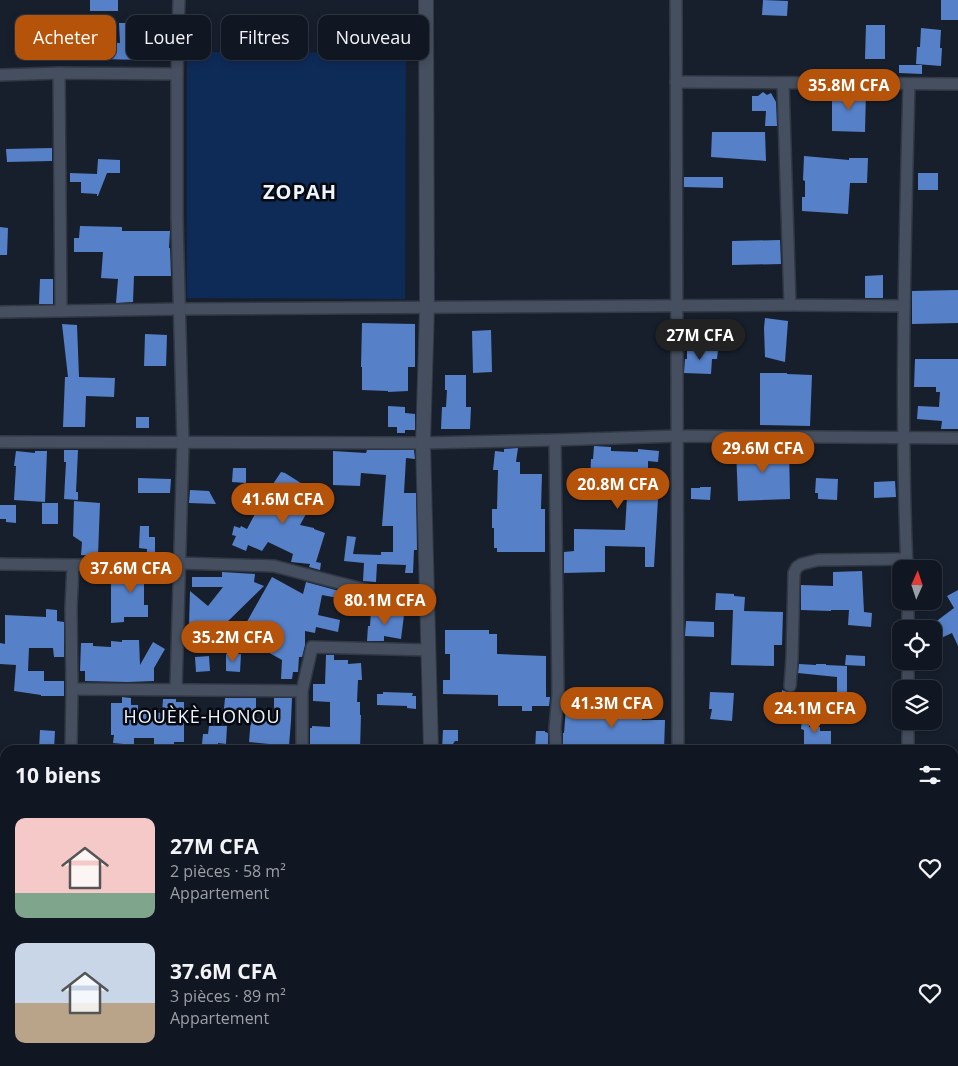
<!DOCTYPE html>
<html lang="fr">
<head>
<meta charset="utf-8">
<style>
	:root { --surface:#111722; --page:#1a202a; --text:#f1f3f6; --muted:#9c9fa5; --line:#303640; --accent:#b45309 }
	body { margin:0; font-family:"Open Sans",sans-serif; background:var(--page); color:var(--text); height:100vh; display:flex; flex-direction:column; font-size:19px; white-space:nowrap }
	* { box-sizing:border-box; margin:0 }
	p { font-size:16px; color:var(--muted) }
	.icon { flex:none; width:28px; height:28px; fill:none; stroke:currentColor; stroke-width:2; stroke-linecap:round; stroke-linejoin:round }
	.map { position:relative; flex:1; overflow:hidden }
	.drawer { position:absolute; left:0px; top:745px; width:959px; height:321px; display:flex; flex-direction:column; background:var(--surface); border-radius:15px 15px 0 0; box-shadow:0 2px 8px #0003,0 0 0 1px var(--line) }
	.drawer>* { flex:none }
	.guide { position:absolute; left:15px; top:15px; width:500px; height:45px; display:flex; gap:10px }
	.needle { width:32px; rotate:3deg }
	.controls { position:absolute; left:892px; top:560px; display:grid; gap:10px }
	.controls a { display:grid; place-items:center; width:50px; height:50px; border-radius:10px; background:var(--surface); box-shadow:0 2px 8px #0003,0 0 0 1px var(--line); font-size:25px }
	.price { position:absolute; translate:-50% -42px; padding:0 11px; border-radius:18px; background:var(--accent); color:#fff; font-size:16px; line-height:32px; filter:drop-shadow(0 1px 2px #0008) }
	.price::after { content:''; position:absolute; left:50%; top:30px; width:15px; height:11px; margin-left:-8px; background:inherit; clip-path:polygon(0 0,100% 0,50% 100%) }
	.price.on { background:#222; color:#fff }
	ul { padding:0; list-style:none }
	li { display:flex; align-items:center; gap:15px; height:125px; padding:0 15px }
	li span { display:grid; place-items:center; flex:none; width:140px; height:100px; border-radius:10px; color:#555 }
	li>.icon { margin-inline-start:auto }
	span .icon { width:60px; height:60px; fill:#fffc; stroke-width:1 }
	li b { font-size:21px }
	h2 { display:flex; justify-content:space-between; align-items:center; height:60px; padding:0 15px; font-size:21px }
	.tag { padding:0 18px; border-radius:10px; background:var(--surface); box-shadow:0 2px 8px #0003,0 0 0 1px var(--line); font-size:18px; line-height:45px }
	.tag.on { background:var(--accent); color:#fff }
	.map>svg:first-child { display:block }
</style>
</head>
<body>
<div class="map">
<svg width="958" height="1066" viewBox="0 0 958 1066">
	<rect width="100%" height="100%" fill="#171f2d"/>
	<polygon fill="#0e2a57" points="187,52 406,53 405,299 187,298"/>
	<g fill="#5681c8">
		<rect x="90" y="0" width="28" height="11"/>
		<polygon points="763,0 788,1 787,16 762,15"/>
		<rect x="941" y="0" width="17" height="20"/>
		<polygon points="119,23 144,23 144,60 99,59 100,42 120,43"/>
		<polygon points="866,25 885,25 885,59 865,59"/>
		<polygon points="921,28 941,30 940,48 942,48 941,66 916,64 917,47 920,47"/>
		<polygon points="899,65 922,65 922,74 899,73"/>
		<polygon points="832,91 866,91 865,132 832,131"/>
		<polygon points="763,92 767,95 771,93 776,102 777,126 765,126 766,111 752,111 752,96 758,96"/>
		<polygon points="712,132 765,132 766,161 711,157"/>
		<polygon points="52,148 52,161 7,162 6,149"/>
		<polygon points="804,156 849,160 849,158 868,158 867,183 850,183 848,214 802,211 802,197 805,197 805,181 803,180"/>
		<polygon points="98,159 120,160 120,173 107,173 98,196 97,196 97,194 81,193 81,182 70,182 70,173 97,174"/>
		<rect x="918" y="173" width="20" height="17"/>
		<polygon points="684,177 723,177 723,188 684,187"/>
		<polygon points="80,226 122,227 122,231 170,231 169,248 170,248 171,276 134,276 133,302 116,303 118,279 101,278 103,252 74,252 74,238 79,238"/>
		<polygon points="0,227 8,228 7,255 0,255"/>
		<polygon points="780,240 781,264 732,265 732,241"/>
		<polygon points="883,275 883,298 865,298 865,276"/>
		<polygon points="40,279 53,279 53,304 39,304"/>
		<polygon points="958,290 958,323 912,324 912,291"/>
		<polygon points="765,318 788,321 785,362 765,357 764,328"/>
		<polygon points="362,323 415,324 415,367 408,367 408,391 388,392 388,391 362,390 362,367 361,367"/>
		<polygon points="62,324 77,325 79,377 115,378 114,397 86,396 85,427 63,427 65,377 68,377"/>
		<polygon points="491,330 492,372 473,373 472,331"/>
		<polygon points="145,334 167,335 166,366 144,366"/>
		<polygon points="687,350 718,350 717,359 712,359 711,374 684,373 685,359 687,359"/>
		<polygon points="915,359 958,359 958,429 941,429 942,421 917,419 918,406 939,407 940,392 936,392 936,387 914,387"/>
		<polygon points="760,373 787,373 787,374 812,375 810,426 760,425"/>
		<polygon points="445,375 466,375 466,407 471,407 470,429 441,429 442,407 446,407 447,390 445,390"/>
		<polygon points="388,406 405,407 405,413 415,414 415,430 405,430 405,433 397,433 397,427 388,427"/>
		<rect x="136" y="417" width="13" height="11"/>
		<polygon points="594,446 611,447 611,451 638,452 638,449 659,451 658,462 648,461 648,499 658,499 654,567 645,567 645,547 605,546 605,572 564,573 564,552 574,551 574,529 625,530 627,497 600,498 600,481 590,480 591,459 593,459"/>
		<polygon points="789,447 790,499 738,501 736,448"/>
		<polygon points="518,448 516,462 520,462 520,474 542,474 541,509 545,509 545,552 497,552 497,548 494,548 494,528 492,528 492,509 497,509 498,470 493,470 495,451 504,452 504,449"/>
		<polygon points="64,450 78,450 76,492 78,492 78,500 64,499 66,462 64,462"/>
		<polygon points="367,450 414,450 415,459 406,458 404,493 416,493 417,550 414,550 413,573 405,573 406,565 377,564 376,582 363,581 364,563 344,561 347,536 356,537 353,554 381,555 381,552 393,552 393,526 382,526 386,475 361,473 360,486 333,485 333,451 366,453"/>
		<polygon points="16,451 35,453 35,451 47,451 45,502 14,500 16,466 14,466"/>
		<polygon points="233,468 246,468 246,483 232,482"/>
		<polygon points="281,472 285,473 304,485 297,499 302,504 298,509 306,514 300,525 314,528 314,529 325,533 316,562 321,563 320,570 309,567 310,564 291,562 293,554 268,542 262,551 248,545 246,551 232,545 236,536 232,535 234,526 240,528 241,526 247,529 256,512 260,514 267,497 265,496"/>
		<polygon points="138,478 171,479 170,493 138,493"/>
		<polygon points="816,478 838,479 837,500 818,499 818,493 815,493"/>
		<polygon points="895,481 896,497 874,498 874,482"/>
		<polygon points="700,487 711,487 710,500 691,499 691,488 700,488"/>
		<polygon points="190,490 209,491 216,504 189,503"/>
		<polygon points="74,501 100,503 98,556 81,555 82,542 73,536"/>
		<rect x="42" y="503" width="16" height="21"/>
		<polygon points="0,505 16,505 16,523 6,522 6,519 0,519"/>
		<polygon points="140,526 149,526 149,537 155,537 155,554 147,554 147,549 139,548"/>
		<polygon points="171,571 171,579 144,578 144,605 148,605 148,617 124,617 124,622 111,623 111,572"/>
		<polygon points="862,571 864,612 872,613 871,627 848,625 849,610 831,610 831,611 801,610 801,585 833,586 833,572"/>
		<polygon points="222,572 255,574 254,582 264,586 221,628 229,633 223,642 205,632 204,635 189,626 190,591 208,606 223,587 192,587 192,577 222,577"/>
		<polygon points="272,577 303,594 306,582 339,591 338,598 322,595 318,615 340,620 338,632 316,627 315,633 305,631 305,645 302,657 299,657 298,672 293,672 292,679 281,679 282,660 266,651 266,648 252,641 251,643 239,636"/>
		<polygon points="958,590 958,646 952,633 939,639 934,629 934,623 954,608 947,596"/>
		<polygon points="716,593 734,594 734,596 745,597 744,611 783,612 782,645 774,645 774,666 731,665 733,610 715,610"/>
		<polygon points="46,609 57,610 57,621 64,622 64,657 54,657 53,648 29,648 28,671 44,671 44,681 64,681 64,696 41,696 41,695 14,691 16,665 0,664 0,643 5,644 5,615 46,617"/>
		<polygon points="371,611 404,615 401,639 384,636 384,641 367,641 368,626 370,626"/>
		<polygon points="686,621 714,622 714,637 685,636"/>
		<polygon points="445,630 489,630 489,634 497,634 497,654 546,656 546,697 550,697 549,706 532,706 532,711 522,711 522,706 498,706 498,695 443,694 443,680 450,680 450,654 445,654"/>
		<polygon points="122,640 139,640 140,665 153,642 165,649 154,668 154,681 128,682 85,681 85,671 80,671 81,643 93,643 93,646 111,647 111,641 122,642"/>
		<polygon points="226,654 241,654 240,672 226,671"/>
		<polygon points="326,655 334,655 334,660 348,660 348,664 361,663 362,680 358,680 357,702 360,702 360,715 361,715 360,750 310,750 310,728 312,728 312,726 330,727 330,702 313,701 313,684 325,684"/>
		<polygon points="846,655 865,656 865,666 845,665"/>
		<polygon points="209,656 210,671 196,672 195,657"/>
		<polygon points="799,664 816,665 816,664 826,664 826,665 847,666 847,693 837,693 837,677 798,673"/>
		<polygon points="782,690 789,693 793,693 792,709 785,709 784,714 775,713 776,703 781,703"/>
		<polygon points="383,692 413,693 412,696 416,696 416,709 407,708 407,706 377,705 377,694 383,694"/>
		<polygon points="710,692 734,693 732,721 710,719 712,709 709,709"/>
		<polygon points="122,697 131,698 131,705 138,705 138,711 162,713 163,699 176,699 176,702 184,702 184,742 174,742 174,744 172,744 172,750 154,750 154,738 134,738 134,745 113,743 114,735 111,735 111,703 122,703"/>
		<polygon points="225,698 256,698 256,711 224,709"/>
		<polygon points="274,698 292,698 291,721 289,746 249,742 251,718 274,720"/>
		<polygon points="618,703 643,703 642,720 665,720 664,750 563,750 563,733 564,733 566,708 582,708 582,706 618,706"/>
		<polygon points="802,719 810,719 809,727 820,727 820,731 831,731 831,744 804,744 804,730 801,729"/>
		<polygon points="209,726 227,726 226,744 218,743 218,750 204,750 204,744 202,744 203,734 208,734"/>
		<polygon points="40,730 55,731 54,750 39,750"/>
		<polygon points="443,730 458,730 458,741 455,741 449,750 442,750"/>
		<polygon points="536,731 545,731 545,732 548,733 548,750 535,750"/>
	</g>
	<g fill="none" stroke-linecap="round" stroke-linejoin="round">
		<defs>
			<g id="minor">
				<polyline points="676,0 678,750"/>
				<polyline points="59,73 61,311"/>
				<polyline points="0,75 59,73 177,74"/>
				<polyline points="676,82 958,84"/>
				<polyline points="783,83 790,305 904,306"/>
				<polyline points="0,312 180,309 790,305"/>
				<polyline points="555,440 558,694 555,728 556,750"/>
				<polyline points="0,442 423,443 555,440 677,436 958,438"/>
				<polyline points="0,564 73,565 179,563 274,566 374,592 428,597"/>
				<path d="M907,569C900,407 905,245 909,84"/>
				<polyline points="908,629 908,601"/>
				<polyline points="790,686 792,659 794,573 797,567 802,564 818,560 907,559"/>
				<polyline points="72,689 302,691"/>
				<polyline points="176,689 183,443 177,219 177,74 179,0"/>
				<polyline points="908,689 908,661"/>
				<polyline points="71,750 72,689 71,608 73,565"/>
				<polyline points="302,750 302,691 312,647 428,650"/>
				<polyline points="908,750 908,721"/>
				<polyline points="0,800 5,800"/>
				<polyline points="954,921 958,921"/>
				<polyline points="0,924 5,924"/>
				<polyline points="954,1046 958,1046"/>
				<polyline points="0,1048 5,1047"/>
				<polyline points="182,1061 182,1066"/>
				<polyline points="301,1061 301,1066"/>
				<polyline points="559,1061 560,1066"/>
				<polyline points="905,1061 906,1066"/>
				<polyline points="683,1066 683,1061"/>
			</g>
			<g id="tertiary">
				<polyline points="426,0 427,308 423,443 431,750"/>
				<polyline points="430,1066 430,1061"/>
			</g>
		</defs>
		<use href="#minor" stroke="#323844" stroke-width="14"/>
		<use href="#tertiary" stroke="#323844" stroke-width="16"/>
		<use href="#minor" stroke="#454f5f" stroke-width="11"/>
		<use href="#tertiary" stroke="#454f5f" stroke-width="14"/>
	</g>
	<g text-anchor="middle" stroke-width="5" stroke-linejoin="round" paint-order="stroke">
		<g font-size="18" letter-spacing="1" fill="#eef4fe" stroke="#06090f">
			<text x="202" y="723">HOUÈKÈ-HONOU</text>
		</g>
		<g font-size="20" font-weight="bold" letter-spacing="1" fill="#eef4fe" stroke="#06090f">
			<text x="300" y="199">ZOPAH</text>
		</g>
	</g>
</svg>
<div class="controls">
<a><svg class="needle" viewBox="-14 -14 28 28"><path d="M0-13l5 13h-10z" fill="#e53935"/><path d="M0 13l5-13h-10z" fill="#9c9fa5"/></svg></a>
<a><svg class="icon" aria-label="locate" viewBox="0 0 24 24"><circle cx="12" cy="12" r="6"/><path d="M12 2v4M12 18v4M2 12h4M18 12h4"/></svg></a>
<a><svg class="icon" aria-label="layers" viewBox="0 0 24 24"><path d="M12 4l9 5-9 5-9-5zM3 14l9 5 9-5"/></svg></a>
</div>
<b class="price" style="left:849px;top:111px">35.8M CFA</b>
<b class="price on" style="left:700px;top:361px">27M CFA</b>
<b class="price" style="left:763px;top:474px">29.6M CFA</b>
<b class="price" style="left:618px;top:510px">20.8M CFA</b>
<b class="price" style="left:283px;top:525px">41.6M CFA</b>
<b class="price" style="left:131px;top:594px">37.6M CFA</b>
<b class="price" style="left:385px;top:626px">80.1M CFA</b>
<b class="price" style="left:233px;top:663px">35.2M CFA</b>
<b class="price" style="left:612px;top:729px">41.3M CFA</b>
<b class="price" style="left:815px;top:734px">24.1M CFA</b>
<div class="guide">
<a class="tag on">Acheter</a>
<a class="tag">Louer</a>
<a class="tag">Filtres</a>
<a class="tag">Nouveau</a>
</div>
<section class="drawer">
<h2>10 biens<svg class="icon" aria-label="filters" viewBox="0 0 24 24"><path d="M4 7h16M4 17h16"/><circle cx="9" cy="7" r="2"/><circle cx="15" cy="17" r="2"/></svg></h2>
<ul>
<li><span style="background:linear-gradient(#f6c9c9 75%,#7fa58c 0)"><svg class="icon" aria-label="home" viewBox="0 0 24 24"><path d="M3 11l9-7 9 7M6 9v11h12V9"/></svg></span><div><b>27M CFA</b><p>2 pièces · 58 m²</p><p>Appartement</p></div><svg class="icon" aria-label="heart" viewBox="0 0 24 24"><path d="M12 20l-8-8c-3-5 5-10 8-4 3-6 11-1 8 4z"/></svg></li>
<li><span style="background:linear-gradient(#c9d6e8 60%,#b9a48a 0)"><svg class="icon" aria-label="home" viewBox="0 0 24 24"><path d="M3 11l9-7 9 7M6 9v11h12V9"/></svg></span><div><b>37.6M CFA</b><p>3 pièces · 89 m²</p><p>Appartement</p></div><svg class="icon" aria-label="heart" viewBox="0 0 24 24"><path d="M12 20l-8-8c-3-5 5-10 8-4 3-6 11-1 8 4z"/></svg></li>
</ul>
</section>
</div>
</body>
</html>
